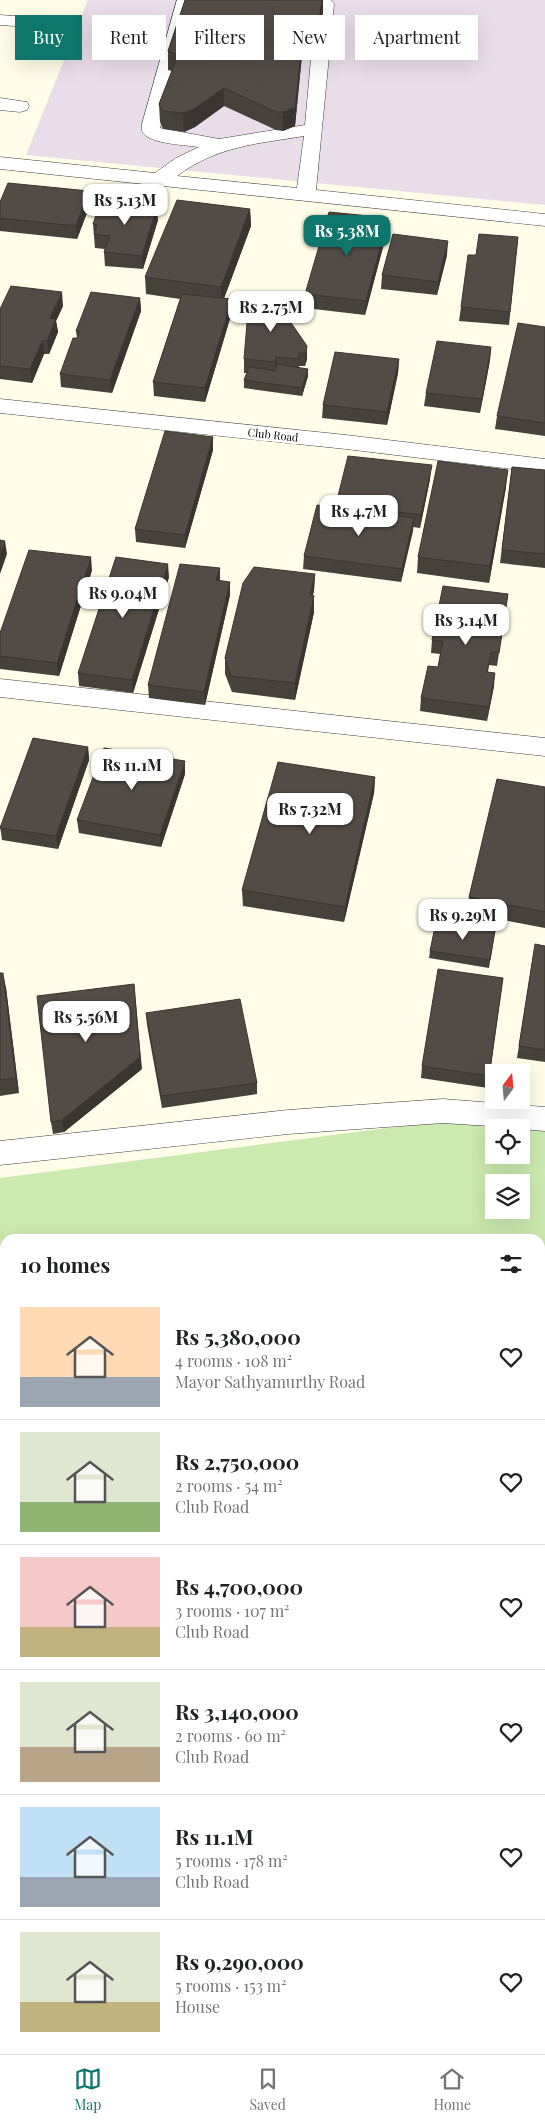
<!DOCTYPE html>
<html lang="en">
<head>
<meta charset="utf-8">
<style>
	:root { --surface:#fff; --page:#f6f6f6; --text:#202124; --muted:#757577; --line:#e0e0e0; --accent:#0f766e }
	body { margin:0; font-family:"Playfair Display",serif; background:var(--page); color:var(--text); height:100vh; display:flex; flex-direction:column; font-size:19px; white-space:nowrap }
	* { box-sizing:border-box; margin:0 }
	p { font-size:16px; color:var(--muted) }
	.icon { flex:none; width:28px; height:28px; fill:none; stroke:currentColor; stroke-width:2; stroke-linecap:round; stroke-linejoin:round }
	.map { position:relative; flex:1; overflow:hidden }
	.drawer { position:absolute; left:0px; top:1234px; width:545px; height:821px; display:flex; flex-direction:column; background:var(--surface); border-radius:15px 15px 0 0; box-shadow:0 5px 20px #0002 }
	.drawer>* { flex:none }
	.hud { position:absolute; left:15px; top:15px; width:515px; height:45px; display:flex; gap:10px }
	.needle { width:32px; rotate:16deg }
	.fabs { position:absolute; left:485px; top:1064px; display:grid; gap:10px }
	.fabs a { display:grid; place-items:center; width:45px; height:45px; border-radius:0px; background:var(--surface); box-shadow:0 5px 20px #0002; font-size:25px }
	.price { position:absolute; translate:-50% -42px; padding:0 11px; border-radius:10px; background:#fff; color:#222; font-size:16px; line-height:32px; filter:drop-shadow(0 1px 2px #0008) }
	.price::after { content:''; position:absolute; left:50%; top:30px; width:15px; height:11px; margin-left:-8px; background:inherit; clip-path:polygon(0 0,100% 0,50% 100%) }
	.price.active { background:var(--accent); color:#fff }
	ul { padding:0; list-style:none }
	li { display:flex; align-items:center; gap:15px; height:125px; padding:0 20px }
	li+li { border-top:1px solid var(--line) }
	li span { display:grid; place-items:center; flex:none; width:140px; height:100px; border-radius:0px; color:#555 }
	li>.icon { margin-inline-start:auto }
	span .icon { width:60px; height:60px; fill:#fffc; stroke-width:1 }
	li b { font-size:21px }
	h2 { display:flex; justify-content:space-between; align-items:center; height:60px; padding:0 20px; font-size:21px }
	.tag { padding:0 18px; border-radius:0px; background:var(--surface); box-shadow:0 5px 20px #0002; font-size:18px; line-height:45px }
	.tag.active { background:var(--accent); color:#fff }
	.dock { display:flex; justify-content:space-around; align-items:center; height:70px; border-top:1px solid var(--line); background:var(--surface); font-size:14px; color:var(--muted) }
	.dock a { display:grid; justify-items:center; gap:2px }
	.dock .active { color:var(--accent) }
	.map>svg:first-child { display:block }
</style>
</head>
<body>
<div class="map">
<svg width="545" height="2054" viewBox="0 0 545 2054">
	<rect width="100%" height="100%" fill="#fffce7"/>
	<polygon fill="#e9ddea" points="88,0 545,0 545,205 26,155"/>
	<path fill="#cbeab0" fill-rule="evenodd" d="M472,1117L545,1126V1381L540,1380V1239H5V1338L0,1337V1178ZM494,1128H521V1155H494ZM494,1182H521V1210H494Z"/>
	<polygon fill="#a9d7f9" stroke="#2e88d2" points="0,1589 5,1590 5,2050 540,2050 540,1703 545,1704 545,2054 0,2054"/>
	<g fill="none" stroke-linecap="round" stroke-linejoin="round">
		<defs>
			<g id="minor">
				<path d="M177,0H195L160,128L219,139L305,125L316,4L313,0H331L334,4L316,190L545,214V226L0,169V157L155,173L176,158L199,147C185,145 155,144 145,135C141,132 142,128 142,124ZM304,136L297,188L177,176C217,146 256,144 304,136Z"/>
				<polygon points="0,15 56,19 62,20 65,24 62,28 56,29 0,25"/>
				<polygon points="0,98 27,102 29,106 27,110 20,112 0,110"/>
				<polygon points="0,399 346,435 545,459 545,473 346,449 0,413"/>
				<polygon points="0,679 545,738 545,756 0,697"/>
				<polygon points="443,1099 545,1107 545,1131 521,1129 521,1128 443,1123 288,1134 0,1165 0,1141 288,1110"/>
			</g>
			<g id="major">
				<rect x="0" y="1395" width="5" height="30"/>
				<polygon points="540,1442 545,1443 545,1473 540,1472"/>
				<rect x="0" y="1459" width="5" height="30"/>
				<polygon points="540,1489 545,1490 545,1520 540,1519"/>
			</g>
		</defs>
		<use href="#minor" stroke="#3d3d3d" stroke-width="1"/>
		<use href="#major" stroke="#1b1b1b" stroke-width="1"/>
		<use href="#minor" fill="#fff" fill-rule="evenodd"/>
		<use href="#major" fill="#ffdf57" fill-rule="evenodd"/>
	</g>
	<g fill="#47413c">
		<polygon points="185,0 323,0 323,12 317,51 302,55 295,126 283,131 276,130 224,106 195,127 184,132 163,129 160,122 159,104 172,71 168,70 168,51"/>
		<polygon points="89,191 90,205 77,239 0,231 0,202"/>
		<polygon points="250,209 251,226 224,298 232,312 205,402 154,396 153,382 180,299 146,294 145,277"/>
		<polygon points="388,218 387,232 365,315 305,308 305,294"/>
		<polygon points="158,220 143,269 105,266 104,252 105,249 95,248 93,224"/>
		<polygon points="518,237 509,325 459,321 461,307 476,255"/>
		<polygon points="447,255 437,295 381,289 382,275"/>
		<polygon points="140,298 141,311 112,393 61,387 60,374 77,338 76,331"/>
		<polygon points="63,306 56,321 58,332 49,354 44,354 32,383 0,379 0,309"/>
		<polygon points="545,327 545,436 495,429 497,416"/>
		<polygon points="307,346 307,359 305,366 299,366 299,367 308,376 302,396 244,388 244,380 247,373 244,373 244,359"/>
		<polygon points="491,347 490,360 480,413 424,406 426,393"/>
		<polygon points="399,359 398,373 387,425 322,418 323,405"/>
		<polygon points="213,437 213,450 185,548 136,542 135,529"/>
		<polygon points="512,467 545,470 545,568 500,563"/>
		<polygon points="430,479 420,528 413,527 401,582 303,569 304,556 336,508 336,504"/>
		<polygon points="506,487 489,583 417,573 418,557"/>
		<polygon points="220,568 220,581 230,582 230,595 205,705 149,698 148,685"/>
		<polygon points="92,570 59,676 0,669 0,633"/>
		<polygon points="315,574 314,590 313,595 314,596 314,612 295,700 232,692 225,674 225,658"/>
		<polygon points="169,577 133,693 79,686 78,673"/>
		<polygon points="508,594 497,666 489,665 488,672 494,686 487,721 420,711 421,698 438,667 440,654 431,653 432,640"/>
		<polygon points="88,747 89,760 58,849 2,840 0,826"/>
		<polygon points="185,774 161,847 79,833 77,820"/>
		<polygon points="375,777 374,793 344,922 243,906 242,890"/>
		<polygon points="545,787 545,928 467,913 469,897"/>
		<polygon points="495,931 489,968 429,958 430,951"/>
		<polygon points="545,946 545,1062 517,1058 533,956"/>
		<polygon points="0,973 6,988 19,1093 0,1096"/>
		<polygon points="503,978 488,1088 421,1078 422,1066"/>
		<polygon points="146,1013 257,1083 257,1094 162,1108 147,1025"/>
		<polygon points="142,1069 64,1132 53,1134 51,1122"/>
	</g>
	<g fill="#3a3531">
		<polygon points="322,0 323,0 323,12 317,51 302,55 295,126 283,131 283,112 303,37"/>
		<polygon points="224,88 224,106 195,127 184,132 183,113"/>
		<polygon points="89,191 90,205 77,239 76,226"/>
		<polygon points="157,206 158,220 143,269 142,256"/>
		<polygon points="250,209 251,226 222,304 221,287"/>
		<polygon points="388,218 387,232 365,315 366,301"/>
		<polygon points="448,241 447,255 437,295 438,282"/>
		<polygon points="62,292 63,306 56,321 58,332 49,354 47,341 50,318"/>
		<polygon points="140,298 141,311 112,393 110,380"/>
		<polygon points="232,299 232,312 205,402 205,388"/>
		<polygon points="43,340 44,354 32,383 30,369"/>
		<polygon points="307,346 307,359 305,366 306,353"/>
		<polygon points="491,347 490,360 480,413 482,399"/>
		<polygon points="276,357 276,370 275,376 275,362"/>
		<polygon points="399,359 398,373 387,425 387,412"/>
		<polygon points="308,369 308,376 302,396 302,388"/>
		<polygon points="213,437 213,450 185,548 185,535"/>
		<polygon points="432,465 430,479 420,528 421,515"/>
		<polygon points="508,470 506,487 489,583 490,566"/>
		<polygon points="414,518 413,531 401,582 402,569"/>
		<polygon points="5,541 7,554 0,574 0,555"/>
		<polygon points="91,557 92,570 59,676 57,663"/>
		<polygon points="168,564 169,577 133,693 132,680"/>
		<polygon points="220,568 220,581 216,580"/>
		<polygon points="315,574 314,590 309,612 310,595"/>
		<polygon points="230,582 230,595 205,705 204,692"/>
		<polygon points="314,596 314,612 295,700 295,683"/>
		<polygon points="495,673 494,686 487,721 489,707"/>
		<polygon points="88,747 89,760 58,849 56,836"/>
		<polygon points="185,761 185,774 161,847 160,835"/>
		<polygon points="375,777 374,793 344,922 345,907"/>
		<polygon points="3,973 6,988 19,1093 16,1078"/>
		<polygon points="134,984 142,1069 64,1132 62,1120"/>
	</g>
	<g fill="#534c46" stroke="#3a3531">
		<polygon points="185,0 322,0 317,33 303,37 295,108 283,112 276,112 224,88 194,109 183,113 162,111 159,104 178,55 168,51"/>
		<polygon points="8,183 89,191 76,226 0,218 0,202"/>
		<polygon points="177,200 250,209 221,287 145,277"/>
		<polygon points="101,201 157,206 142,256 104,252 110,236 94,234 97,225 93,224"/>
		<polygon points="329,212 388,218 366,301 305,294"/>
		<polygon points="393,234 448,241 438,282 382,275"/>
		<polygon points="479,234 518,237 510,312 461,307 468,255 476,255"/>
		<polygon points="11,286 62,292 50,318 56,319 47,341 43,340 30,369 0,366 0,309"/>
		<polygon points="91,292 140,298 110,380 60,374 73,338 77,338 80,331 76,331"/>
		<polygon points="182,294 232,299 205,388 153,382"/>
		<polygon points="249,299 276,301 307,346 306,353 299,353 299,359 276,357 275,362 244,359"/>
		<polygon points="518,323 545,327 545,423 497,416"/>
		<polygon points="437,341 491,347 482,399 426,393"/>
		<polygon points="335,352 399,359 387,412 323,405"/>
		<polygon points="277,364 308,369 302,388 244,380 249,367 275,371"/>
		<polygon points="165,431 213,437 185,535 135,529"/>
		<polygon points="348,456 432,465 421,515 336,504"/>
		<polygon points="438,461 508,470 490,566 418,557"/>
		<polygon points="512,467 545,470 545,554 502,550"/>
		<polygon points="317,505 414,518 402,569 304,556"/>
		<polygon points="0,540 5,541 0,555"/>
		<polygon points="29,550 91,557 57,663 0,656 0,633"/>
		<polygon points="116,557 168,564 132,680 78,673"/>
		<polygon points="180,564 220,568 216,580 230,582 204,692 148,685"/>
		<polygon points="254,567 315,574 310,595 314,596 295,683 231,676 225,658 243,583"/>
		<polygon points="443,586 508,594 499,653 491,652 487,672 495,673 489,707 421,698 428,666 438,667 443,641 432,640"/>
		<polygon points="33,738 88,747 56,836 0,828"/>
		<polygon points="104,748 185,761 160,835 77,820"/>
		<polygon points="278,762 375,777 345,907 242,890"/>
		<polygon points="497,779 545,787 545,912 469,897"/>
		<polygon points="436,922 495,931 490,960 430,951"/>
		<polygon points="535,944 545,946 545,1050 519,1046"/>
		<polygon points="438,969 503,978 489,1076 422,1066"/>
		<polygon points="0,973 3,973 16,1078 0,1080"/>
		<polygon points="134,984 140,1057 62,1120 51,1122 37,996"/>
		<polygon points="240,999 257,1083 161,1096 146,1013"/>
	</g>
	<g text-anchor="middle" stroke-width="5" stroke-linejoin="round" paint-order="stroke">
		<g font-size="11" fill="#0a0a0a" stroke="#fff">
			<text transform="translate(273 435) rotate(6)" y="4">Club Road</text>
		</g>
	</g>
</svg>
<div class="fabs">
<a><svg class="needle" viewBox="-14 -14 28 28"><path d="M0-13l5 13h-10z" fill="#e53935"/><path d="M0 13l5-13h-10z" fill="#757577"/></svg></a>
<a><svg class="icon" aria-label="locate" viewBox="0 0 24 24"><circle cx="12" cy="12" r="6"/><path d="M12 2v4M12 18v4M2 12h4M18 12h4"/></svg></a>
<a><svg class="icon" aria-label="layers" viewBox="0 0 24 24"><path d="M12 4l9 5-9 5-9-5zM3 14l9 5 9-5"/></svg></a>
</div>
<b class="price" style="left:125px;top:226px">Rs 5.13M</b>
<b class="price active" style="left:347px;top:257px">Rs 5.38M</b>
<b class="price" style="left:271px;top:333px">Rs 2.75M</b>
<b class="price" style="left:359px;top:537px">Rs 4.7M</b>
<b class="price" style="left:123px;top:619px">Rs 9.04M</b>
<b class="price" style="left:466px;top:646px">Rs 3.14M</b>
<b class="price" style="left:132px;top:791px">Rs 11.1M</b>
<b class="price" style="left:310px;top:835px">Rs 7.32M</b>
<b class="price" style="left:463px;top:941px">Rs 9.29M</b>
<b class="price" style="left:86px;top:1043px">Rs 5.56M</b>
<div class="hud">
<a class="tag active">Buy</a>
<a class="tag">Rent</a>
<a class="tag">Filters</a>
<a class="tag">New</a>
<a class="tag">Apartment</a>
</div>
<section class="drawer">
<h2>10 homes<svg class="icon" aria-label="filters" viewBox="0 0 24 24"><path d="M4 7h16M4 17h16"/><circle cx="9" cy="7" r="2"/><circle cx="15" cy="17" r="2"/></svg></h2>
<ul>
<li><span style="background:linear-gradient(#ffd9b3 70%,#9aa5b1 0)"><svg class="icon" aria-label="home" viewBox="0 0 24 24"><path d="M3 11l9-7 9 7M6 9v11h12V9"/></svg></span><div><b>Rs 5,380,000</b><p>4 rooms · 108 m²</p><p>Mayor Sathyamurthy Road</p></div><svg class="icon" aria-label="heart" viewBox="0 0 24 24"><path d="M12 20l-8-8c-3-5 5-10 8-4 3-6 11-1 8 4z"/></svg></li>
<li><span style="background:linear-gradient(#dfe7d0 70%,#8fb573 0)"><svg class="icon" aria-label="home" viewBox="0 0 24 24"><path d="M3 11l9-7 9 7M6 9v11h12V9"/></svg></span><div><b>Rs 2,750,000</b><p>2 rooms · 54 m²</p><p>Club Road</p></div><svg class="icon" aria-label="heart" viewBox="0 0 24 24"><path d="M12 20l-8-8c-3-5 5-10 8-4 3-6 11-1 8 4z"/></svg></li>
<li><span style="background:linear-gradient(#f6c9c9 70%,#c2b280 0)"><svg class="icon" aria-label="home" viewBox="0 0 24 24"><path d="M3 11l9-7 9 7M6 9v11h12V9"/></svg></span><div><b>Rs 4,700,000</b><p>3 rooms · 107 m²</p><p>Club Road</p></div><svg class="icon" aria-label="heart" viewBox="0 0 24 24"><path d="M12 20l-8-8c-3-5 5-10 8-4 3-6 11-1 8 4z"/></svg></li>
<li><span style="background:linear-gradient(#dfe7d0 65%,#b9a48a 0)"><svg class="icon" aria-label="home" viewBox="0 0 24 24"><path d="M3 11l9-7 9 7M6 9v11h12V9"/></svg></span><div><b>Rs 3,140,000</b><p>2 rooms · 60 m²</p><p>Club Road</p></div><svg class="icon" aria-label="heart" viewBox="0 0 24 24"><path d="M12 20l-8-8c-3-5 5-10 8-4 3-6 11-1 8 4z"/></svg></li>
<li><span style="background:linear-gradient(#bfe0f5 70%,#9aa5b1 0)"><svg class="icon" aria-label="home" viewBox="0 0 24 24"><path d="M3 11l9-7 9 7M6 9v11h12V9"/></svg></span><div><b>Rs 11.1M</b><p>5 rooms · 178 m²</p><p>Club Road</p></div><svg class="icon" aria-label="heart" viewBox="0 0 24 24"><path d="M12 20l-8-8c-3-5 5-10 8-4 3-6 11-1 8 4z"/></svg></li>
<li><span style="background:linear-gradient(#dfe7d0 70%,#c2b280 0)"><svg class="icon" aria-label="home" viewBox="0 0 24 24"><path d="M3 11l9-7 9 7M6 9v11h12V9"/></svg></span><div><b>Rs 9,290,000</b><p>5 rooms · 153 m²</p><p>House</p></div><svg class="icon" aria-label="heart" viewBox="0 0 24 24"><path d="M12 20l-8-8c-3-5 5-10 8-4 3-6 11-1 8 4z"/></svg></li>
</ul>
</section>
</div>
<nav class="dock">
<a class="active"><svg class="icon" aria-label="map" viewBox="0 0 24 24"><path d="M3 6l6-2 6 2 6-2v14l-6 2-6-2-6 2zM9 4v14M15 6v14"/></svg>Map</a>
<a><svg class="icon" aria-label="saved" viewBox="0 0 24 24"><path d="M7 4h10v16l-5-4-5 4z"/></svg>Saved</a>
<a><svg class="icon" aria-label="home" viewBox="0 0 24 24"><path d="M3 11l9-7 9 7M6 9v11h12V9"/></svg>Home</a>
</nav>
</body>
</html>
